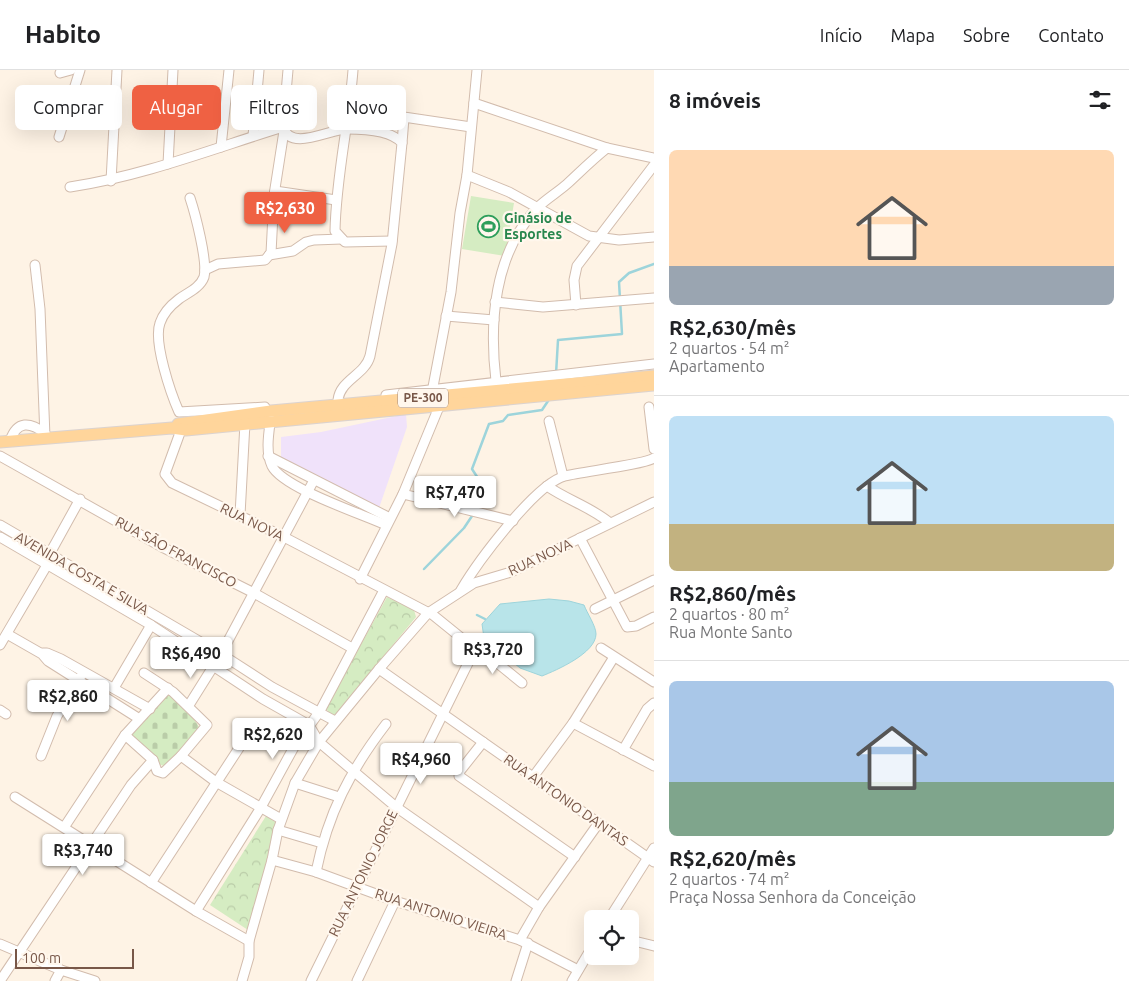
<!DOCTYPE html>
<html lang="pt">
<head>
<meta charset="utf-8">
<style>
	:root { --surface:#fff; --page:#f2f2f2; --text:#202124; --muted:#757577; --line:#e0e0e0; --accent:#ef6143 }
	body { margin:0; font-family:Ubuntu,sans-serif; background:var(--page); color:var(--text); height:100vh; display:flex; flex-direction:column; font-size:19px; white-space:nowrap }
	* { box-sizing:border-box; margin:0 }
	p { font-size:16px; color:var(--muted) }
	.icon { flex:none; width:28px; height:28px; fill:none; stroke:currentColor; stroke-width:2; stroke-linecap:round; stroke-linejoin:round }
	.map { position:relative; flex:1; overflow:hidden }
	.details { display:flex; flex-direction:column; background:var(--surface); width:475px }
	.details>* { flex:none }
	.top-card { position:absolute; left:15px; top:15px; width:475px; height:45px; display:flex; gap:10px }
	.controls { position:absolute; left:584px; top:840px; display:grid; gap:10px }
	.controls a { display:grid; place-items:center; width:55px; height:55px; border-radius:8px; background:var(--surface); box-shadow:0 5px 20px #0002; font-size:25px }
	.scale { position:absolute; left:15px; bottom:12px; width:119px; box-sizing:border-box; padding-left:5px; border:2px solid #785748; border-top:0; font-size:14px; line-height:18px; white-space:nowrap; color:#785748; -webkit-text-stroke:4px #fff7ed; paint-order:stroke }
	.price { position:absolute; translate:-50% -42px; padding:0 11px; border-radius:5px; background:#fff; color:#222; font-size:16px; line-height:32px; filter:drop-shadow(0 1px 2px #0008) }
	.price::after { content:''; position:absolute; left:50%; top:30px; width:15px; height:11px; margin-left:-8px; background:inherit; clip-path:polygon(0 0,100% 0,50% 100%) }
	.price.active { background:var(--accent); color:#fff }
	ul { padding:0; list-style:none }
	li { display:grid; align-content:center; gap:10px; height:265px; padding:0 15px }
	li+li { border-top:1px solid var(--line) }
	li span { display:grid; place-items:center; height:155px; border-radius:8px; color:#555 }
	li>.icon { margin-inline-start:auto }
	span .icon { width:90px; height:90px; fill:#fffc; stroke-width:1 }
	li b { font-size:21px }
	h2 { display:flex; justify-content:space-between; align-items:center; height:60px; padding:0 15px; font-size:21px }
	.pill { padding:0 18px; border-radius:8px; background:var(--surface); box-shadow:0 5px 20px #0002; font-size:18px; line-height:45px }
	.pill.active { background:var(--accent); color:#fff }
	header { display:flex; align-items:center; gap:30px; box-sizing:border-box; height:70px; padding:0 25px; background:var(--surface); border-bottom:1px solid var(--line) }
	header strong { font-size:24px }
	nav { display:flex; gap:28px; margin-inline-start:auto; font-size:18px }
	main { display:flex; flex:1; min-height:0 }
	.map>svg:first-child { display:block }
</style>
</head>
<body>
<header>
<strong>Habito</strong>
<nav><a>Início</a><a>Mapa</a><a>Sobre</a><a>Contato</a></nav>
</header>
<main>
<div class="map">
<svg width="654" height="911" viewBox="0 0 654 911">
	<defs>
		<pattern id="cemetery-stones" width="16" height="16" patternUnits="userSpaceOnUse" patternTransform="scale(1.25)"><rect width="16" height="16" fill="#d5ecc2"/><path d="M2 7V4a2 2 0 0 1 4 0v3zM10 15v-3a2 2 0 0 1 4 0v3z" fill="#bacca8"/></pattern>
		<pattern id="park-crowns" width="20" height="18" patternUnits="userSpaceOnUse" patternTransform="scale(1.25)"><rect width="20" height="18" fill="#d5ecc2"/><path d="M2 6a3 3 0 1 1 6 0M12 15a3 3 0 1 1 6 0" fill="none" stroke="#bacca8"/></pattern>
	</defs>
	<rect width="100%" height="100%" fill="#fef3e5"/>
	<polygon fill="#f0e2fa" points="406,344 407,357 379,438 281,388 281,367 321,362"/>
	<polygon fill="#d5ecc2" points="471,126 514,133 505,186 462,179"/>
	<polygon fill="url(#cemetery-stones)" points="169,623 188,640 201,660 164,696 158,694 131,665 131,662"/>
	<g fill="url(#park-crowns)">
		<polygon points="387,527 414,540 416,547 335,645 329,643 326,638"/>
		<polygon points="266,746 277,753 248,860 210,835"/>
	</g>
	<path fill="#b8e4e9" stroke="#9dd4db" d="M549,529L569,531L584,535C587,543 596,556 596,564C596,583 557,600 542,606L520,598L484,568L482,554L500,534Z"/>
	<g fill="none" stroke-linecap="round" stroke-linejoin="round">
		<g stroke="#9dd4db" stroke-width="2.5">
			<polyline points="556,304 558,270 622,264 619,212 629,203 654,194"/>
			<polyline points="475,437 483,416 472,399 489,354 503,351 508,345 542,340 550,328"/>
			<polyline points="424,499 464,458 472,446"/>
			<polyline points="477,545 485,549"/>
		</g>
		<defs>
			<g id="minor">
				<path d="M288,0L283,57C290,82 330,59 347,59C362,59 391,60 402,73L392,174L370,286C365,305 340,310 338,330"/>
				<path d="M353,0C349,54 336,106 335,161L345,172L392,171"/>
				<polyline points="60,3 71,0"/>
				<polyline points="474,33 607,78 654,88"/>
				<polyline points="350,39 471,57"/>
				<polyline points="253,66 259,0"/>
				<polyline points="59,67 80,0"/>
				<polyline points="402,73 404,48"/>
				<polyline points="221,77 229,0"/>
				<polyline points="168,94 173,0"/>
				<polyline points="467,105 509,122 589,166 619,170 654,167"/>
				<polyline points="111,111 117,0"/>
				<path d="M70,117C143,106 212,79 283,57"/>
				<polyline points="275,121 336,130"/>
				<path d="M190,128C195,143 208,192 204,207C200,218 187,223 179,229C171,235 163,244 160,253C153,272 171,324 179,342L265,337"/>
				<polyline points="269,185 293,181 306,172 314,170 342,169"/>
				<polyline points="35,195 40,239 45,367"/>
				<polyline points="205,200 218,194 265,190 271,183 274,125 284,61"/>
				<polyline points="495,232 543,237 654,228"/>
				<polyline points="576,235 574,210 577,196 654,95"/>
				<polyline points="446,246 494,250"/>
				<path d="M496,311C489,252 494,184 537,138C546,129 558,122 567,114C580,102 593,89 607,78"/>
				<polyline points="432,322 451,222 460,143 467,105 477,0"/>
				<polyline points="386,325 654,294"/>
				<polyline points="649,337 654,379"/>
				<path d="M271,346C269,362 265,381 272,396C283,418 362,444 386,455"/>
				<polyline points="549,351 563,406"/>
				<polyline points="181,360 165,404 172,413 282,466 433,545 475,579 311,911"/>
				<path d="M10,371C17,350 30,352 45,363"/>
				<polyline points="0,386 162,477 254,523 352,578"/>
				<polyline points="268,386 390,448"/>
				<path d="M547,416C567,430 591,437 610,453"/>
				<polyline points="403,424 513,451"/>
				<polyline points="240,445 245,353"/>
				<polyline points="0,455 221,584 272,617 335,651"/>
				<polyline points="0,467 151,555 263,629 309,655"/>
				<polyline points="580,468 627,557 636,556 654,547"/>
				<polyline points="360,509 403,424 441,332"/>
				<path d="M461,520C477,493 535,414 565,406C580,402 647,394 654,388"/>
				<polyline points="595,539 654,510"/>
				<polyline points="7,564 42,584 48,591 138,648"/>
				<polyline points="0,575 47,495 49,485 80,429"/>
				<polyline points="601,578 654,612"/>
				<polyline points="475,579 485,583 522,613"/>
				<polyline points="43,583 47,583 61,589 150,639"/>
				<polyline points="379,599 654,792"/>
				<polyline points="114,618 151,555"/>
				<polyline points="189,635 221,584 314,410"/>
				<polyline points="0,640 6,644"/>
				<polyline points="573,653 654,696"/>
				<polyline points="309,655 319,672 396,737 539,837"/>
				<polyline points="125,665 153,690 157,701 163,703 181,686 207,655 173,622 144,603"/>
				<polyline points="483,672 460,701 459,706 575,787"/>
				<polyline points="623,680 647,639 654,633"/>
				<polyline points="41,686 57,646 81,606"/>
				<polyline points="181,686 216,712 281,749"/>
				<polyline points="533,707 573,653 614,587"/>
				<polyline points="295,713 339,727"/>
				<polyline points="15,727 196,841 249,871"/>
				<polyline points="65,756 125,665 168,618"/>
				<polyline points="278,760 322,773"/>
				<polyline points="272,790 316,802 395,831 520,870 578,900"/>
				<path d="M316,802C328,743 350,701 386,654"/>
				<polyline points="151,813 239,678"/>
				<polyline points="196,841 260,739 294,677 320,641 384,520"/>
				<polyline points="609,849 654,778"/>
				<polyline points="520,870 539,837 598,754"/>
				<polyline points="630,870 654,876"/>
				<polyline points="0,874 61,900 95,911"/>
				<polyline points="0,911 131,715 153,690"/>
				<polyline points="55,911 61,900"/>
				<polyline points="242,911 249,887 249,871 272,790 278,760 295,713 319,672 379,599 428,543 474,513 511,502 654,432"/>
				<polyline points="357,911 395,831"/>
				<polyline points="516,911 528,873"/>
				<polyline points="572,911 592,877"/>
			</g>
			<g id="major">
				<polyline points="178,354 271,341 654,306"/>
				<polyline points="0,372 172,358 186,360 654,315"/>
			</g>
		</defs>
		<use href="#minor" stroke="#d2bcad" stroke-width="11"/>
		<use href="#major" stroke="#dcd3cf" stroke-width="13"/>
		<use href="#minor" stroke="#fff" stroke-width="9"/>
		<use href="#major" stroke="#ffd59b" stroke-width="11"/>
	</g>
	<defs>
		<symbol id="stadium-ring" viewBox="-11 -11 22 22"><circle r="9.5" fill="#fff7ed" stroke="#2e9e5b" stroke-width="1.5"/><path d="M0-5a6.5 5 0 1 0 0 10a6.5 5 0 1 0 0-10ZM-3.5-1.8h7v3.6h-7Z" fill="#2e9e5b"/></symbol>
	</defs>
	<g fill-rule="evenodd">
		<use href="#stadium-ring" x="476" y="144" width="25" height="25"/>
	</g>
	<g text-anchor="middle" stroke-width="4.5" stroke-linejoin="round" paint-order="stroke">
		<rect fill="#fff7ed" stroke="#a0877a" stroke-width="1" x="398" y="318.5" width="50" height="19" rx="4"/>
		<g font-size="12" font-weight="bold" fill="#785748">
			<text x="423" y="332">PE-300</text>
		</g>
		<g font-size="14" font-weight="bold" fill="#27864d" stroke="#fff7ed" text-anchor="start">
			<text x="504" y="153">Ginásio de<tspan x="504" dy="16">Esportes</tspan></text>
		</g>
		<g font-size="14" fill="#785748" stroke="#fff7ed">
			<text transform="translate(252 452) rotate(26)" y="5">RUA NOVA</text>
			<text transform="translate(176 482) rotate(28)" y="5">RUA SÃO FRANCISCO</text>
			<text transform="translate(540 487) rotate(-25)" y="5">RUA NOVA</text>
			<text transform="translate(82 503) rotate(30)" y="5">AVENIDA COSTA E SILVA</text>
			<text transform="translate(566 730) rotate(35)" y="5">RUA ANTONIO DANTAS</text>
			<text transform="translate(363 803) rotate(-64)" y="5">RUA ANTONIO JORGE</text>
			<text transform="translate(441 844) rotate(18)" y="5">RUA ANTONIO VIEIRA</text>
		</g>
	</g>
</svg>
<div class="controls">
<a><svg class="icon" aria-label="locate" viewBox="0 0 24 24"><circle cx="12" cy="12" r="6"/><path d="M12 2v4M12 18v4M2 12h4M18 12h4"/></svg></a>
</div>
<div class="scale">100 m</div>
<b class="price active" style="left:285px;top:164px">R$2,630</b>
<b class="price" style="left:455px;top:448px">R$7,470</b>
<b class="price" style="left:493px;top:605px">R$3,720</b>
<b class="price" style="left:191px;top:609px">R$6,490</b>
<b class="price" style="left:68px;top:652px">R$2,860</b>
<b class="price" style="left:273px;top:690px">R$2,620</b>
<b class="price" style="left:421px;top:715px">R$4,960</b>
<b class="price" style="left:83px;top:806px">R$3,740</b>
<div class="top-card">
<a class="pill">Comprar</a>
<a class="pill active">Alugar</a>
<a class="pill">Filtros</a>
<a class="pill">Novo</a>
</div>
</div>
<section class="details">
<h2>8 imóveis<svg class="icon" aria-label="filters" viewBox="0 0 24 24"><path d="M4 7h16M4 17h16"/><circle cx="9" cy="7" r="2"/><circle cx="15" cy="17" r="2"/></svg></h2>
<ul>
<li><span style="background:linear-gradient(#ffd9b3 75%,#9aa5b1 0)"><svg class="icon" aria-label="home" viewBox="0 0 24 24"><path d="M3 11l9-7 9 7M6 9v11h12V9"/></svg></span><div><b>R$2,630/mês</b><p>2 quartos · 54 m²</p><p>Apartamento</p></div></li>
<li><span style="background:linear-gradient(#bfe0f5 70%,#c2b280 0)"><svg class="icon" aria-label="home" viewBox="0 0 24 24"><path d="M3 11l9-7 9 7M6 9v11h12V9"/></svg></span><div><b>R$2,860/mês</b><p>2 quartos · 80 m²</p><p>Rua Monte Santo</p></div></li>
<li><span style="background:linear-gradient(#a9c7e8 65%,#7fa58c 0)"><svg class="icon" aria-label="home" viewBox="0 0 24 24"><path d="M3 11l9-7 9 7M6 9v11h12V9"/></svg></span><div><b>R$2,620/mês</b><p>2 quartos · 74 m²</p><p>Praça Nossa Senhora da Conceição</p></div></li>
</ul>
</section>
</main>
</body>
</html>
